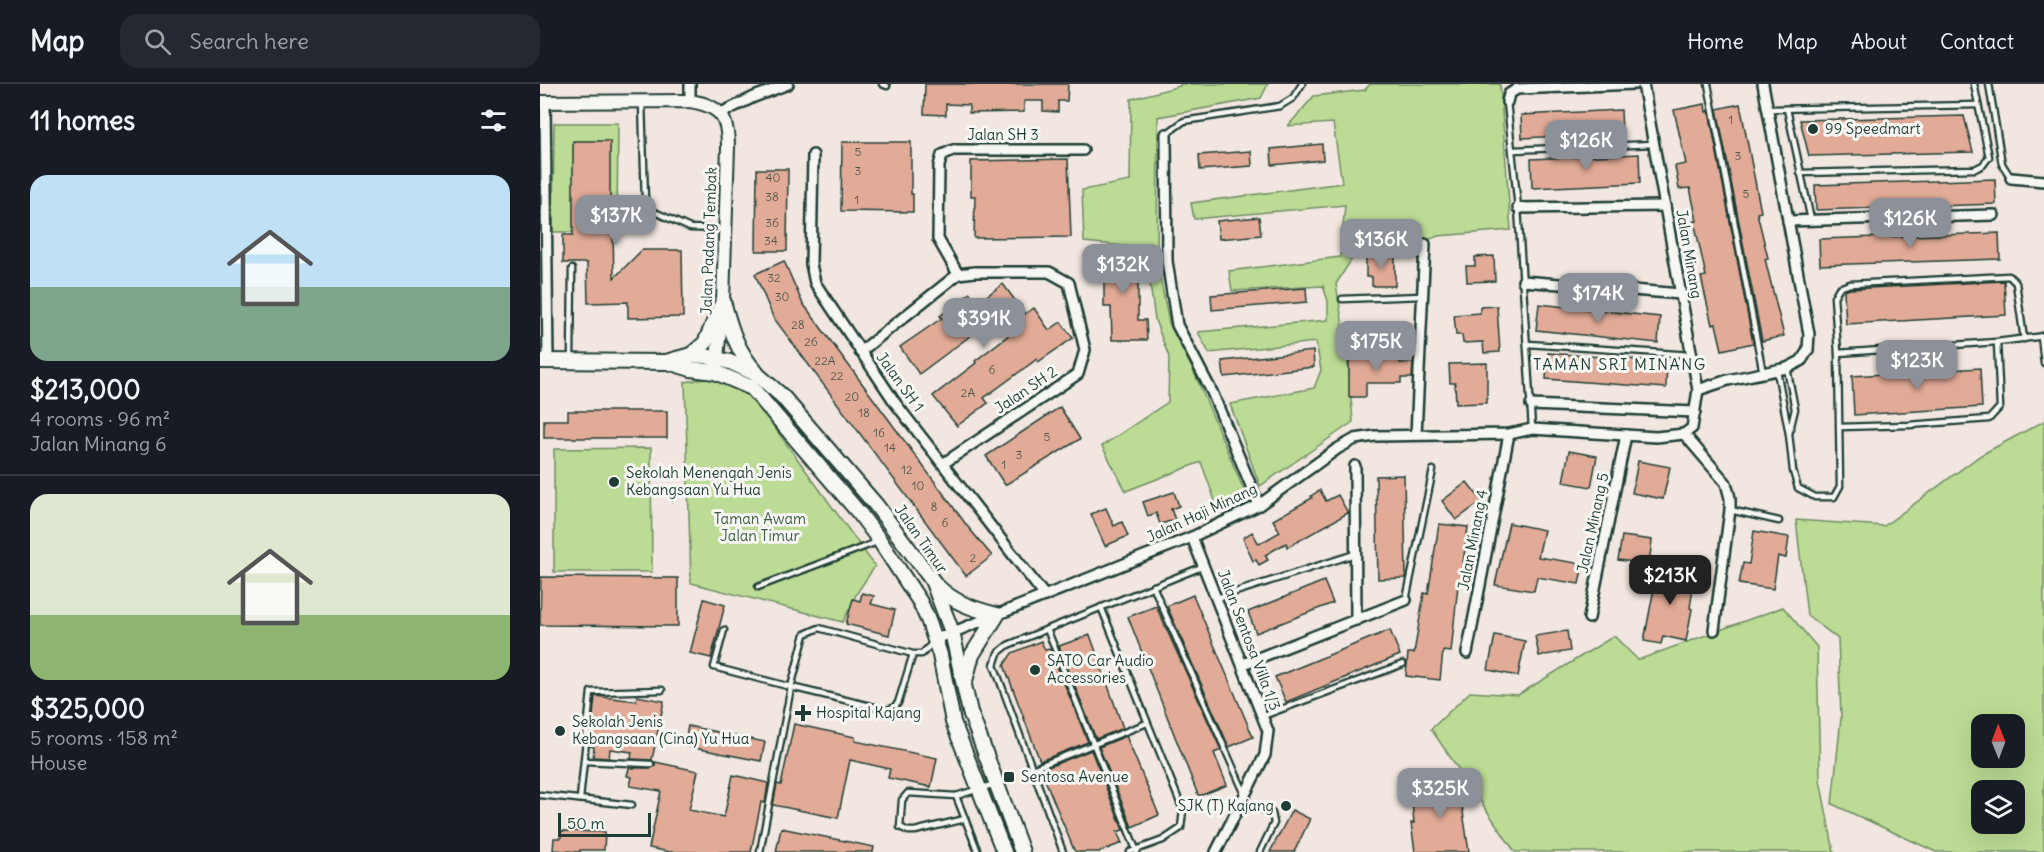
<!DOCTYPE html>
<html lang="en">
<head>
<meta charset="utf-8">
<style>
	:root { --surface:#171b24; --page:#242831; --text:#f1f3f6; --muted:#9ea1a6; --line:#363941; --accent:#8c9099 }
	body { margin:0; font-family:Delius,sans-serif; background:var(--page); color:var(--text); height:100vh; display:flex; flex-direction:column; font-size:22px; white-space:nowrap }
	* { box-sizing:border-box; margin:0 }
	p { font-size:20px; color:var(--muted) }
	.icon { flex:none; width:33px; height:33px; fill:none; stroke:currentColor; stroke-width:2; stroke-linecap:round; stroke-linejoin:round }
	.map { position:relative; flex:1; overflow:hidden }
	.panel { display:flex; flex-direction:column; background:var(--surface); width:540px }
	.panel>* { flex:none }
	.needle { width:39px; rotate:359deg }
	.controls { position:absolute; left:1431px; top:630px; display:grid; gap:12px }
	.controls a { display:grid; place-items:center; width:54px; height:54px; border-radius:12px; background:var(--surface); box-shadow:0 6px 24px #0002; font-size:30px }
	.scale { position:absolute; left:18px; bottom:15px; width:93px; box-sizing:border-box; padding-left:6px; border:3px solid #1f3d34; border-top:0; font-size:16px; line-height:21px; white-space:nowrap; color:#1f3d34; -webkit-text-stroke:4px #f6f6f2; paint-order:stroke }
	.price { position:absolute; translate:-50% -51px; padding:0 14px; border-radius:12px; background:var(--accent); color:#fff; font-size:20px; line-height:39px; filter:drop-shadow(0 2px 3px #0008) }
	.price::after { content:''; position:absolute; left:50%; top:36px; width:18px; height:14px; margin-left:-9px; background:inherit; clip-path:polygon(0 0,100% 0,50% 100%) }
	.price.current { background:#222; color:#fff }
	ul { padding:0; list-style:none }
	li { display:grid; align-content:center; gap:12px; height:318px; padding:0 30px }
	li+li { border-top:2px solid var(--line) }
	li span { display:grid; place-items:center; height:186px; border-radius:18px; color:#555 }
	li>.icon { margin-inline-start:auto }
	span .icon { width:108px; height:108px; fill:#fffc; stroke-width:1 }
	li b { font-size:26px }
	h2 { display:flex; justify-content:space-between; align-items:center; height:72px; padding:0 30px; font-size:26px }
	header { display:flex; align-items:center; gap:36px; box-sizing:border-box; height:84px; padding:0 30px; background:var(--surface); border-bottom:2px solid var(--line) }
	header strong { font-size:28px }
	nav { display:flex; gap:33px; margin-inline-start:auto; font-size:21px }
	.search { width:420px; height:54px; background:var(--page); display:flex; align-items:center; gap:15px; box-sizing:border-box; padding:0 21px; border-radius:18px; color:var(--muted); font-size:22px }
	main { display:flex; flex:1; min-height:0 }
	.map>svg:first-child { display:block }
</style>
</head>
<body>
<header>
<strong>Map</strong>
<div class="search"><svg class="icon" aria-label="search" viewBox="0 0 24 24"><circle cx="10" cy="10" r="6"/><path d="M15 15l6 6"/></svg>Search here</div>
<nav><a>Home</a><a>Map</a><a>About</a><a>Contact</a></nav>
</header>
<main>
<section class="panel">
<h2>11 homes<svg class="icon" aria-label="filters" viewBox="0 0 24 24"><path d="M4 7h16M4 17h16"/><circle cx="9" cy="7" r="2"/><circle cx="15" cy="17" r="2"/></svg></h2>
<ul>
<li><span style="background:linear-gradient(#bfe0f5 60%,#7fa58c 0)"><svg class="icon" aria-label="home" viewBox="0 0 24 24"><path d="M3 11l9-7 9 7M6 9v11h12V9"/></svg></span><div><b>$213,000</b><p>4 rooms · 96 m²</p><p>Jalan Minang 6</p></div></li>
<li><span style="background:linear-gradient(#dfe7d0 65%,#8fb573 0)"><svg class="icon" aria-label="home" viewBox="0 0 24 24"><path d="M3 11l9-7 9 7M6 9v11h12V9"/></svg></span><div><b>$325,000</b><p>5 rooms · 158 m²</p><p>House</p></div></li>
</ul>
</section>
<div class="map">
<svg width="1504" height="768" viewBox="0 0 1504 768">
	<rect width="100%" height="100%" fill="#f2e7e0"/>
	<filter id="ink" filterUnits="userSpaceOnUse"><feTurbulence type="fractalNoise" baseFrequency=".0167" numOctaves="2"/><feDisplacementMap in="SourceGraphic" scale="12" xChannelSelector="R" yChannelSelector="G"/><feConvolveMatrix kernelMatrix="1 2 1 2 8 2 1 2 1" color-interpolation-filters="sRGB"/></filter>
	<g filter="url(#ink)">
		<g fill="#bcdb94" stroke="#6e8c64" stroke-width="1.5" fill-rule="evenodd">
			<polygon points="640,0 728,0 721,14 618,33 617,178 629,239 654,288 706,411 678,425 661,378 586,407 562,362 628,318 629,273 615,236 605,164 544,158 542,106 590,97 591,15 640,2"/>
			<polygon points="830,0 960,0 971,146 898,152 875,161 818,165 796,200 807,266 813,338 720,402 690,320 774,304 781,286 776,258 669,269 658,248 788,236 788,217 783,202 692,207 689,187 800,173 805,121 654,135 651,119 802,99 793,39 748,42 774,12 825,6"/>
			<polygon points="14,39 78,39 77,148 13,148"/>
			<polygon points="171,294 207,309 214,315 335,482 317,509 303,538 151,499 145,298"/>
			<path d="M1504,337V768H1396L1292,720L1301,634L1298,555L1267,531L1256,436L1344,442L1441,371ZM1442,640H1474V674H1442ZM1442,706H1474V740H1442Z"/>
			<polygon points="111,364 112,488 14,488 14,365"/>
			<polygon points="1243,523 1277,563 1280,696 1294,768 975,768 891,645 930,608 978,611 1074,552 1098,576"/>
		</g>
		<g fill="#e2ab97" stroke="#1f3d34" stroke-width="1.5">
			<polygon points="385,0 528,0 527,17 518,17 518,28 503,27 503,17 484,17 484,28 429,29 429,21 406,20 406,31 384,30"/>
			<polygon points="1165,20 1166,28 1169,27 1213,259 1182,266 1176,240 1172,241 1161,193 1166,192 1154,137 1157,137 1150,104 1139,105 1135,82 1146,80 1134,26"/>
			<polygon points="1200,20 1221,128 1217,129 1228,174 1225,175 1244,252 1222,257 1177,25"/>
			<polygon points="1081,26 1082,49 982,54 981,31"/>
			<polygon points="1424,32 1433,68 1269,72 1260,36"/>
			<polygon points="33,57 70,57 70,150 73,150 74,194 102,166 142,166 143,233 88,234 88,218 48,219 47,179 23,179 23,151 33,151"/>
			<polygon points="302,58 371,58 371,110 373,110 373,128 301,127"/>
			<polygon points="782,60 783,76 732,81 731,65"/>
			<polygon points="711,67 712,82 660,86 659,71"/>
			<polygon points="1099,70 1100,99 992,104 991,75"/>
			<polygon points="528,75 531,153 434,154 435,112 431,112 431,77"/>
			<polygon points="217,85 248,85 247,167 216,167"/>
			<polygon points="1455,95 1456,120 1276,126 1275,101"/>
			<polygon points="719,133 721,151 679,155 677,137"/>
			<polygon points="1459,149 1460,175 1280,181 1279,155"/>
			<polygon points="598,166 598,236 606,236 607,256 572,256 571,223 564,223 564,167"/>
			<polygon points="826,172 855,172 855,202 832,202 832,193 826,193"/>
			<polygon points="954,172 955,197 927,198 926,182 935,182 935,173"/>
			<polygon points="244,177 262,218 428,443 452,472 426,492 233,233 215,190"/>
			<polygon points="1464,197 1466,231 1306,240 1304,207 1310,205"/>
			<polygon points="463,200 485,230 494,224 509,246 521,238 533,254 498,278 497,275 444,314 448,319 417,342 393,312 436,279 435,277 470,250 457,232 379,290 360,263 402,234 400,232 430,209 437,219"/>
			<polygon points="766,204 767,218 672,226 671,211"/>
			<polygon points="999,220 1120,233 1118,259 996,246"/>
			<polygon points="957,222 960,268 944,269 943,258 923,259 922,251 916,251 914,231 940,229 940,223"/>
			<polygon points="773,267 774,283 684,293 682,277"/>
			<polygon points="1008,269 1127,278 1126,304 1006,295"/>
			<polygon points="809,272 860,272 860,279 873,279 872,294 861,294 861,299 826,299 826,313 809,313"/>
			<polygon points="947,279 947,319 916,320 915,299 910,299 909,280"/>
			<polygon points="1440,284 1442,323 1314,331 1312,292"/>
			<polygon points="520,323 540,355 465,401 446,372"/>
			<polygon points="28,327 127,327 127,354 4,354 4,336 28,336"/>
			<polygon points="1029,367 1057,372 1051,403 1023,398"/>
			<polygon points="1098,377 1130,383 1123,415 1092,409"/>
			<polygon points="864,391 866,494 838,495 836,392"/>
			<polygon points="927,398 942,417 916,436 902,417"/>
			<polygon points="780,406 786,417 798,411 808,429 748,463 746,459 725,471 728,476 719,481 716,476 713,477 703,454 712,448 719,460 740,448 733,436 772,414 771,412"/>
			<polygon points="634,408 639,422 631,425 635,436 620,440 616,429 608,432 603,418"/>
			<polygon points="566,424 574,442 582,438 588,452 565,462 551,430"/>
			<polygon points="969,439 1004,446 998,473 1043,480 1039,500 997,493 994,507 955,501"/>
			<polygon points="899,440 928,443 920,501 918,501 911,568 903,567 900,596 866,592 868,569 874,569 884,509 888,510"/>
			<polygon points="1214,447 1249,453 1246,474 1238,472 1233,505 1199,500 1203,479 1209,480"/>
			<polygon points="1082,452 1112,456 1109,480 1078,476"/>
			<polygon points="1118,483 1155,489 1150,524 1152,525 1146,557 1123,552 1121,560 1104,557"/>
			<polygon points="1,493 138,494 138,542 0,541"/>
			<polygon points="784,497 793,519 716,549 708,528"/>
			<polygon points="322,509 334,512 331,520 355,526 349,551 306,540 313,515 320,517"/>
			<polygon points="653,511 713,653 689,663 627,522"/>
			<polygon points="164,515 185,521 171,574 150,569"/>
			<polygon points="616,522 681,666 674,669 687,701 662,711 658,711 588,533"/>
			<polygon points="850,546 860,571 746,618 735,593"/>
			<polygon points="1027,547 1030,567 999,572 995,552"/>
			<polygon points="550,551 583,644 556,655 519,562"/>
			<polygon points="955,551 985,557 978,592 948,586"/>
			<polygon points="501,557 505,566 510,565 548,658 500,677 464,581 472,569"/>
			<polygon points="55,612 96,617 97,612 124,617 112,676 91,675 92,668 70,665 69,674 53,673 54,663 50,662"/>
			<polygon points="254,640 315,653 315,657 397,674 391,703 348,694 350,685 310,676 298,734 233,721 237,700 241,701"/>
			<polygon points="148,642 225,658 221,677 144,662"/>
			<polygon points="586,652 619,731 592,743 559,663"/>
			<polygon points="551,666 583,746 577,748 582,759 559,768 537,768 534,766 501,686"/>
			<polygon points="115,678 158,687 149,726 184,733 193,691 228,699 225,719 221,718 211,768 130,768 109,764 121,707 90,702 92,693 87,692 89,684 111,684 115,682"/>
			<polygon points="929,700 931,720 922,721 929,768 875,768 871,739 874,739 871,707"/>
			<polygon points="752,726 770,735 754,768 730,768"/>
			<polygon points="241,744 334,763 333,768 236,768"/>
			<polygon points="21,747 65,748 64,766 40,766 40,768 13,766 14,754 21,754"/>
		</g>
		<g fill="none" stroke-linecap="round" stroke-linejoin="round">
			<defs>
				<g id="service">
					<polyline points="342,0 347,2"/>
					<polyline points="1168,0 1223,289"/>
					<polyline points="1449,0 1462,80 1471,94"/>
					<polyline points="102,18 105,117 108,125 150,144 183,145"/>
					<polyline points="967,18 978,124 992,344"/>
					<polyline points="1228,25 1438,21"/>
					<polyline points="1247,25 1271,136"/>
					<polyline points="626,50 644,37 740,22 753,14 762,0"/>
					<polyline points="973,66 1114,60"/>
					<polyline points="1260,89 1435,85 1443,81 1449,73 1434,0"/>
					<polyline points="802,215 882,212"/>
					<polyline points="1501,252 1504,279"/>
					<polyline points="988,260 1151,271"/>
					<polyline points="1298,269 1457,258 1504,252"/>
					<polyline points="31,275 32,185"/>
					<polyline points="1237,287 1249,350 1255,325 1247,284"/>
					<polyline points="1300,343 1369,341 1449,335 1460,323 1457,258"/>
					<polyline points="1249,350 1253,387 1258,404 1275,413 1294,413 1300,402 1298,269 1294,213 1299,204 1310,200 1469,192 1476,199 1484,255"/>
					<polyline points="1190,426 1239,437"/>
					<polyline points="613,502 704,708"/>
					<polyline points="218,503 337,458"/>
					<polyline points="677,514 815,470"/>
					<polyline points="866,516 893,386"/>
					<polyline points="561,523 643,726 641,744 623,756 590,768"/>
					<polyline points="507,545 597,768"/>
					<polyline points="184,546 174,583 251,603 220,768"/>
					<polyline points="373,570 358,619 353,624 347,626 251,603 265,550 279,544 373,570 382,570 394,557"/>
					<polyline points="723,632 863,580"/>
					<polyline points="44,677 111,680"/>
					<polyline points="492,685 607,639"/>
					<polyline points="0,711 92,721"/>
					<polyline points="416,712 438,768"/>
					<polyline points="40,715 51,608 122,606"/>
					<polyline points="701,719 732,729 734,739 720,768"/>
					<polyline points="425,735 375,747 368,747 360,743 362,716 368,709 416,712 455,700"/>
					<polyline points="523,768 454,581 458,569 468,561 664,482"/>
				</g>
				<g id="minor">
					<polyline points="150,17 150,0"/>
					<polyline points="5,18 8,277"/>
					<polyline points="967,18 969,10 977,5 1095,0"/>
					<polyline points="181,29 214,13 248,0"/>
					<polyline points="626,50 627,177 637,241 672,308 719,421"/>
					<polyline points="273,71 271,180 275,199 356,320 505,512"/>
					<polyline points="1471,94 1504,97"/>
					<polyline points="978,124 1125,122"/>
					<polyline points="1248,137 1454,131"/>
					<polyline points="418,190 398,155 399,82 402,71 413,66 543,66"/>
					<polyline points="983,197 1141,210"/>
					<polyline points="320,268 418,190"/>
					<polyline points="1158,306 1188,296 1247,284 1261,277 1268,266 1269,250 1223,0"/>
					<polyline points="991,321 1155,328"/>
					<polyline points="1144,350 1186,399 1190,414 1190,426 1174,546"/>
					<polyline points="876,351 885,160"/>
					<polyline points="404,379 538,290 545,266 529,199 509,188 435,188 418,190"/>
					<polyline points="815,382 816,536"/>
					<polyline points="652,453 728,647 725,671 676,768"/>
					<polyline points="1049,534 1086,351"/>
					<polyline points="396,555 652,453 719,421 797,365 815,355 835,352 969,350 992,345 1116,353 1144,350 1152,344 1158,306 1103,0"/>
					<polyline points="927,569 969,350"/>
					<polyline points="703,580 866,516"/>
				</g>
				<path id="tertiary" d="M0,18L150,17C181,22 188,33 188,63L183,217L176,284"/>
				<g id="secondary">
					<path d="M183,217C190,243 197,268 216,288"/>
					<polyline points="151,271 165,259 183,217"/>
					<polyline points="0,277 126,278 151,271 166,272 190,278 218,291 242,312 336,421 392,496 412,548 430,628 482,768"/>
					<polyline points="128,278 151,285 175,288 212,304 320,430 340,457 380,518 389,538 400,571 413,638 464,768"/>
					<path d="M397,502C414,519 434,525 457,531L432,571L425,597"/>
				</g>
			</defs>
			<use href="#service" stroke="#1f3d34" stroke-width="9"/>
			<use href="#minor" stroke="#1f3d34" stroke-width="14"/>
			<use href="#tertiary" stroke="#1f3d34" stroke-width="16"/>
			<use href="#secondary" stroke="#1f3d34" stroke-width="18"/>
			<use href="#service" stroke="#f6f6f2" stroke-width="4.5"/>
			<use href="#minor" stroke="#f6f6f2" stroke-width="9"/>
			<use href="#tertiary" stroke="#f6f6f2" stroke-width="12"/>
			<use href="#secondary" stroke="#f6f6f2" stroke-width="14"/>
		</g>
	</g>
	<g fill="#1f3d34" stroke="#f6f6f2" stroke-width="2">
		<circle cx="1273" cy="45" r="6"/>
		<circle cx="74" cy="398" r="6"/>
		<circle cx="495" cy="586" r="6"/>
		<path d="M260 620h6v6h6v6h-6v6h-6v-6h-6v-6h6z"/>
		<circle cx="20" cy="647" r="6"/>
		<rect x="463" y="687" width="12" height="12" rx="3"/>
		<circle cx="746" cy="722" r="6"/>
	</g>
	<g text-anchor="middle" stroke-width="6" stroke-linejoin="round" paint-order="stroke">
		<g font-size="12" fill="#50584d">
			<text x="1191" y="40">1</text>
			<text x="318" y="72">5</text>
			<text x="1198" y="76">3</text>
			<text x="318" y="91">3</text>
			<text x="233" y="98">40</text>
			<text x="1206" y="114">5</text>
			<text x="232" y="117">38</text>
			<text x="317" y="120">1</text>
			<text x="232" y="143">36</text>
			<text x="231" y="161">34</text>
			<text x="234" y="198">32</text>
			<text x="242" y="217">30</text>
			<text x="258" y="245">28</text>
			<text x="271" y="262">26</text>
			<text x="285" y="281">22A</text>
			<text x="452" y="290">6</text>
			<text x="297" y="296">22</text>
			<text x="428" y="313">2A</text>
			<text x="312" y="317">20</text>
			<text x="324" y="333">18</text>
			<text x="339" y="353">16</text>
			<text x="507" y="357">5</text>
			<text x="350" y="368">14</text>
			<text x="479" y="375">3</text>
			<text x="464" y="385">1</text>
			<text x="367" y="390">12</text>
			<text x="378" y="406">10</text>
			<text x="394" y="427">8</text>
			<text x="405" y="443">6</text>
			<text x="433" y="478">2</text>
		</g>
		<g font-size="15" fill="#1f3d34" stroke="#f6f6f2" text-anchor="start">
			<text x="1285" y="50">99 Speedmart</text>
			<text x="86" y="394">Sekolah Menengah Jenis<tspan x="86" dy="17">Kebangsaan Yu Hua</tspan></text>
			<text x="507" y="582">SATO Car Audio<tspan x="507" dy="17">Accessories</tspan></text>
			<text x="276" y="634">Hospital Kajang</text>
			<text x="32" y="643">Sekolah Jenis<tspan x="32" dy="17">Kebangsaan (Cina) Yu Hua</tspan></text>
			<text x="481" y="698">Sentosa Avenue</text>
			<text x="734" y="727" text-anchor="end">SJK (T) Kajang</text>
		</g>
		<g font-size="15" fill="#1f3d34" stroke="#f6f6f2">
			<text x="463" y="56">Jalan SH 3</text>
			<text transform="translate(169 157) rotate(-88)" y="5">Jalan Padang Tembak</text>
			<text transform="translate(1149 170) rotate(80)" y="5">Jalan Minang</text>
			<text transform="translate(360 298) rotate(54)" y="5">Jalan SH 1</text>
			<text transform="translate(486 306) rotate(-34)" y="5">Jalan SH 2</text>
			<text transform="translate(662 429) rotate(-25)" y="5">Jalan Haji Minang</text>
			<text transform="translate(1053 439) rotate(-78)" y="5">Jalan Minang 5</text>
			<text transform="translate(381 455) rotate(55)" y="5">Jalan Timur</text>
			<text transform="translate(933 456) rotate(-79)" y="5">Jalan Minang 4</text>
			<text transform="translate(709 556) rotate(69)" y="5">Jalan Sentosa Villa 1/3</text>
		</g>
		<g font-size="15" fill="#3e5d47" stroke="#f6f6f2">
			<text x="220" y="440">Taman Awam<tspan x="220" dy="17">Jalan Timur</tspan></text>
		</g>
		<g font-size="16" letter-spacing="1.5" fill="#1f3d34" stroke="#f6f6f2">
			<text x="1080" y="286">TAMAN SRI MINANG</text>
		</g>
	</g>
</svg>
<div class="controls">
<a><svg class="needle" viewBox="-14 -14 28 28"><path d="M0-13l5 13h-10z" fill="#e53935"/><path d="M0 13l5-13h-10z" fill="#9ea1a6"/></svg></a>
<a><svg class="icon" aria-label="layers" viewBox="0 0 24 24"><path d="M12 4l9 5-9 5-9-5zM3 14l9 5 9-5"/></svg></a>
</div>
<div class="scale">50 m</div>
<b class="price" style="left:1046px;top:87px">$126K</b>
<b class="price" style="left:76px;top:162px">$137K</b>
<b class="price" style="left:1370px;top:165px">$126K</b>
<b class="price" style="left:841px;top:186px">$136K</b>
<b class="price" style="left:583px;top:211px">$132K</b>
<b class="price" style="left:1058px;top:240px">$174K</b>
<b class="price" style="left:444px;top:265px">$391K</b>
<b class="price" style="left:836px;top:288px">$175K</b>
<b class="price" style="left:1377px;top:307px">$123K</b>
<b class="price current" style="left:1130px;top:522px">$213K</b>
<b class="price" style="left:900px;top:735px">$325K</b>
</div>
</main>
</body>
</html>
